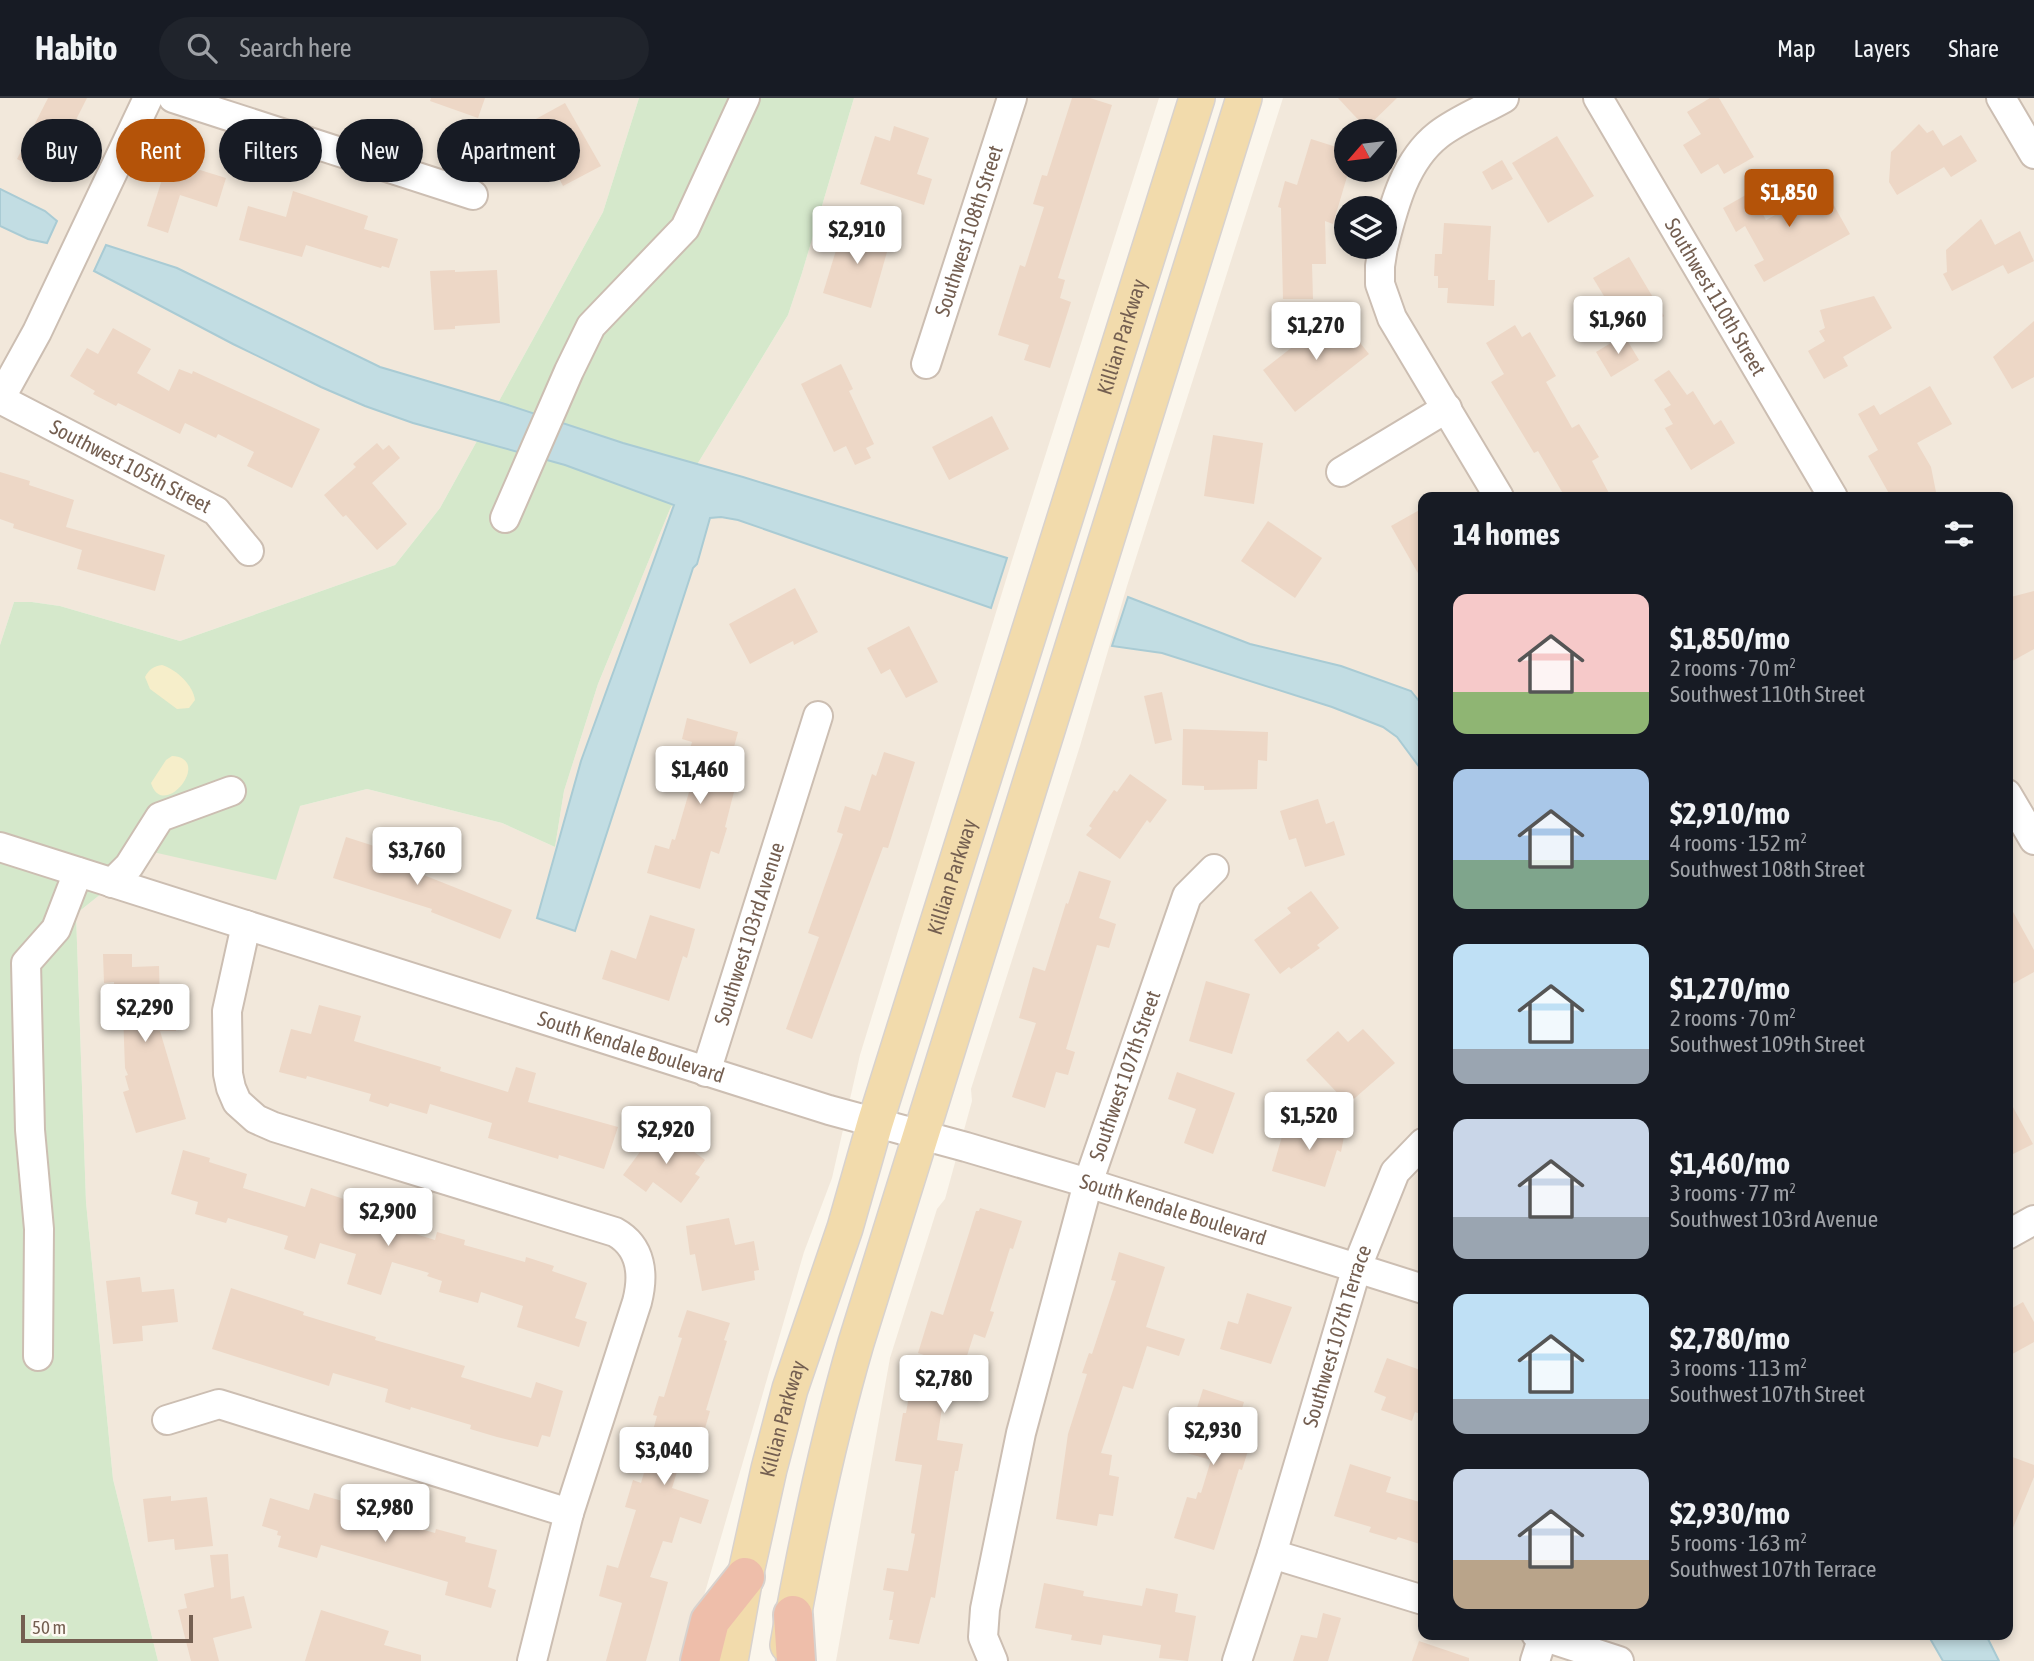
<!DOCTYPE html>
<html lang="en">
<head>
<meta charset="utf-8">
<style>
	:root { --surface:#171b24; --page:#20242c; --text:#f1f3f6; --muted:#9ea1a6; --line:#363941; --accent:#b45309 }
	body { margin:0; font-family:"Asap Condensed",sans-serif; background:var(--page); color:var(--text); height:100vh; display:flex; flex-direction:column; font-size:26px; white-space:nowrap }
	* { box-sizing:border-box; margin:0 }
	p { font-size:23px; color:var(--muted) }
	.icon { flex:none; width:38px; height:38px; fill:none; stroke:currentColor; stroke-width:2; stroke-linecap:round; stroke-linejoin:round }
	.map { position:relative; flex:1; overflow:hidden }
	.sheet { position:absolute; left:1418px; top:394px; width:595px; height:1148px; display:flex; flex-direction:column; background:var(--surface); border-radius:14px; box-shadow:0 4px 10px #0003 }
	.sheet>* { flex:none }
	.hud { position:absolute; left:21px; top:21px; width:665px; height:63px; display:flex; gap:14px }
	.needle { width:46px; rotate:242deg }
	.controls { position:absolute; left:1334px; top:21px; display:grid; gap:14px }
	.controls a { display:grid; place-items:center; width:63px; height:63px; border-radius:50%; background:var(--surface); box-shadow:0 4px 10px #0003; font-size:35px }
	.scale { position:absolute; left:21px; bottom:18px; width:172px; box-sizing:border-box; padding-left:7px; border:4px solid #745f51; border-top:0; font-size:19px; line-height:24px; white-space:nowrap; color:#745f51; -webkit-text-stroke:5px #fdf9f2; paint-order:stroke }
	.price { position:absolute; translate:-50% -60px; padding:0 16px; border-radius:7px; background:#fff; color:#222; font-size:23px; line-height:46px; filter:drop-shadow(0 2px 4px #0008) }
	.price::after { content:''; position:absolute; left:50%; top:42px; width:21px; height:16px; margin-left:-10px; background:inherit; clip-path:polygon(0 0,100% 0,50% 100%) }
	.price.active { background:var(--accent); color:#fff }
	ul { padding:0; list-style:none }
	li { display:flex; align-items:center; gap:21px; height:175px; padding:0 35px }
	li span { display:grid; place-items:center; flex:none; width:196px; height:140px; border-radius:14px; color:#555 }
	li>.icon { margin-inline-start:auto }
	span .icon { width:84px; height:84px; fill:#fffc; stroke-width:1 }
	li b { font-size:30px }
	h2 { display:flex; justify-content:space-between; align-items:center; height:84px; padding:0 35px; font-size:30px }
	.chip { padding:0 24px; border-radius:32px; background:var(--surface); box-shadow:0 4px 10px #0003; font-size:24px; line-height:63px }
	.chip.active { background:var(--accent); color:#fff }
	header { display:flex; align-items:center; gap:42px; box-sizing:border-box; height:98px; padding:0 35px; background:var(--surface); border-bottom:2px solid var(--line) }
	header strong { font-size:33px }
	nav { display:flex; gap:38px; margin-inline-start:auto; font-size:24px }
	.search { width:490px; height:63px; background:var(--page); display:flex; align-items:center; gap:18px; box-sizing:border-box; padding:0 24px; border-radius:38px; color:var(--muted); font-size:26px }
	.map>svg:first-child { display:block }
</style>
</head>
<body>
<header>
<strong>Habito</strong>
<div class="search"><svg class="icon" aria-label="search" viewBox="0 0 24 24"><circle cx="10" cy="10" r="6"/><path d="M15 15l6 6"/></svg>Search here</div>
<nav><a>Map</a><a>Layers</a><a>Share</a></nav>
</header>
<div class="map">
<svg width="2034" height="1563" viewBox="0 0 2034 1563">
	<rect width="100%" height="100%" fill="#fbf6ec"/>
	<g fill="#f2e8db" fill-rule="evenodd">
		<polygon points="0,0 639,0 603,114 440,410 395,467 180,543 60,508 32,504 14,504 0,547"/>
		<polygon points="854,0 1159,0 1013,459 860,957 832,1080 804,1154 685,1563 158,1563 113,1381 86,1104 76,816 153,754 300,708 367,691 502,725 555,749 564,693 598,586 670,411 788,217 802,175"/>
		<path d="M1283,0H2034V1563H836L890,1260L937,1111L945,1101L972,1003L971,991L1080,648L1127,488ZM1346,33H1384V72H1346ZM1346,110H1384V149H1346ZM1423,399H2007V1536H1423Z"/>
	</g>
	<polygon fill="#d5e8cb" points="639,0 854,0 802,175 788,217 670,411 598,586 564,693 555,749 502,725 367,691 300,708 276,782 153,754 76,816 86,1104 113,1381 158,1563 0,1563 0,547 14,504 32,504 60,508 180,543 395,467 440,410 603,114"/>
	<g fill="#f6eeca">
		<path d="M162,567C177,572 193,587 195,602L189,610L177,611L150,591L145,579C149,571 154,568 162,567Z"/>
		<path d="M172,658C214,660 163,724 151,685L166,662Z"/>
	</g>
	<g fill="#c2dde3" stroke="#a9cbd4" stroke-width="2">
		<polygon points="0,91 45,113 57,123 47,145 28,141 0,128"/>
		<polygon points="106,147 177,170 380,269 505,306 623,345 743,379 1007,460 991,510 738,422 721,419 710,420 697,466 693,470 575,833 537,820 581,663 674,407 565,367 413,325 365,308 321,289 233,246 94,173"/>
		<polygon points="1128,499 1250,546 1341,568 1411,593 1423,608 1423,674 1397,639 1383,629 1332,609 1162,555 1112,548"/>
		<polygon points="1928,1537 1986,1537 1999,1563 1943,1563"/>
	</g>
	<g fill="#edd7c6">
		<polygon points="48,0 87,0 48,77 17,61"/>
		<polygon points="431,0 485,0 478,20 430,3"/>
		<polygon points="1072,0 1090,0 1112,7 1058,180 1065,182 1060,200 1071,204 1050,270 1024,262 1029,247 998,237 1020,167 1025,169 1044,109 1033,106 1042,77 1047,78"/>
		<polygon points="1338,0 1397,0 1366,30"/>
		<polygon points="1710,0 1719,0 1754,59 1724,76 1718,66 1701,76 1683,47 1701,36 1687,14"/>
		<polygon points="565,5 601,68 563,88 543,49 538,52 525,27"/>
		<polygon points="1919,26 1927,35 1933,32 1943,48 1961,37 1977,63 1951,79 1944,69 1897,97 1889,84 1891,54"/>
		<polygon points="894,28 929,40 917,76 932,81 924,107 860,86 875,38 890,43"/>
		<polygon points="1557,38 1594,98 1548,125 1512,65"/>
		<polygon points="1311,41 1346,52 1346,72 1349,72 1333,126 1325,123 1326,166 1312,166 1313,201 1283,201 1281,110 1278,109 1285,83 1297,87"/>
		<polygon points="170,57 189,63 187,68 226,80 217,109 180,97 168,135 147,128"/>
		<polygon points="1502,62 1513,81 1492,92 1482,74"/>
		<polygon points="1819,81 1850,136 1764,184 1754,167 1764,162 1745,128 1736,134 1723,110 1751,94 1766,122 1806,100 1801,91"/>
		<polygon points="293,93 368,118 364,131 398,141 389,170 382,168 381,170 306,147 302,159 239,142 248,108 286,119"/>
		<polygon points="1981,121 1995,147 2020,133 2034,163 2008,176 2003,167 1952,193 1943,176 1947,174 1946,152"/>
		<polygon points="1444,125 1491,128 1488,182 1495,182 1494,208 1447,205 1448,190 1438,190 1438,178 1434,178 1435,156 1442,156"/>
		<polygon points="844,126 891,140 871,210 823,195"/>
		<polygon points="1629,159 1664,218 1629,239 1593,180"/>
		<polygon points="455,172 455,174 497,172 500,225 455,228 455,231 434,232 430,173"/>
		<polygon points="1874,198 1892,230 1843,259 1848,268 1824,281 1808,253 1825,243 1819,233 1825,230 1820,212"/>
		<polygon points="1336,215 1369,256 1295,314 1263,272"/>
		<polygon points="2034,223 2034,279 2012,291 1993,259"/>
		<polygon points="1515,227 1522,239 1530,234 1556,278 1546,284 1572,330 1579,326 1599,359 1592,363 1611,399 1565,399 1538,353 1534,355 1491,284 1504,276 1486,245"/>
		<polygon points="113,230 151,251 137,275 169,293 179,271 192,276 193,273 320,331 292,390 247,368 254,354 218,336 216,340 185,325 180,336 118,305 116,308 93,296 95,293 70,278 87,250 98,256"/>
		<polygon points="1624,237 1639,262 1611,279 1596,254"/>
		<polygon points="841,266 853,291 849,293 874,346 866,350 871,360 855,367 846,348 834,354 801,286"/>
		<polygon points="1669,272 1687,297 1693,293 1714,327 1721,322 1735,345 1691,372 1665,330 1673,326 1664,311 1671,307 1654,282"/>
		<polygon points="1930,288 1952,326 1917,345 1931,369 1937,399 1891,399 1868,358 1878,352 1858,316 1874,307 1880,317"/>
		<polygon points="992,318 1009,351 949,382 932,349"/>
		<polygon points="1213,337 1263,345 1254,406 1204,398"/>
		<polygon points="377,345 383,352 389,347 400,360 372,385 407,426 377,452 346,417 343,419 324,397 356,369 353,366"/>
		<polygon points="0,374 30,383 29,387 74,402 66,429 165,457 155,493 77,471 82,452 13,430 14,426 0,421"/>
		<polygon points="1423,410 1423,484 1391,428"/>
		<polygon points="1268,423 1322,460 1295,500 1241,463"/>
		<polygon points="795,490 818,534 794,547 793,543 750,566 729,526"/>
		<polygon points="2034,493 2034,551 2007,566 2007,500"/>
		<polygon points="909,528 938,584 906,600 890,571 881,576 867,550"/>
		<polygon points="1162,594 1172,642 1155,646 1144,598"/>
		<polygon points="687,620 738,634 726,679 737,682 725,729 727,730 719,756 711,753 700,791 647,775 655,747 669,751 672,741 675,742 692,684 684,682 687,672 684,672 692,644 682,641"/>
		<polygon points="1183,631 1268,634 1267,663 1258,662 1257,691 1204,692 1204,688 1182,687"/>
		<polygon points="884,654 915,664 888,750 883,749 812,941 786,931 819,839 808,835 843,736 837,734 845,708 860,713 872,676 876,678"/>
		<polygon points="1130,676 1167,702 1150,725 1147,722 1120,761 1086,737 1092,730 1089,728 1114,692 1117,694"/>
		<polygon points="1318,701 1326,726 1334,723 1345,757 1305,769 1296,740 1289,742 1280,713"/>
		<polygon points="346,739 424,764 421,776 512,812 500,841 431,814 432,811 333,780"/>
		<polygon points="1079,773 1111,783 1099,820 1116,826 1109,850 1097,847 1066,951 1075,954 1068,977 1056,974 1045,1010 1012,999 1036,925 1019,920 1033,869 1045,873 1066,805 1068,806"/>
		<polygon points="1311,793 1339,830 1317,847 1320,850 1291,871 1289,869 1280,876 1254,842 1291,815 1287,810"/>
		<polygon points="2007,803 2034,852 2034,874 2007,889"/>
		<polygon points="650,817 695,831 687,860 683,858 669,903 602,881 611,852 636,861"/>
		<polygon points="103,856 132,856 132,869 159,868 160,906 176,906 176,933 160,933 186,1021 136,1035 123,994 129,992 125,978 128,977 125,970 122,888 114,888 114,884 104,885"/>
		<polygon points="1206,883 1250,896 1232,956 1189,943"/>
		<polygon points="319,907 361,918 354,943 441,969 440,973 508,994 516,969 536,975 528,1004 618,1029 604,1071 559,1057 558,1061 488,1040 492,1025 430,1006 427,1016 390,1005 388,1009 369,1003 371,996 307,978 306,981 279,974 291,931 311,936"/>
		<polygon points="1363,931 1395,965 1348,1006 1306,962 1338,933 1348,944"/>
		<polygon points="1177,974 1235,995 1213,1056 1184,1045 1196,1011 1168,1001"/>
		<polygon points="2007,998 2033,1046 2007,1059"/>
		<polygon points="1298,1018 1345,1033 1341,1054 1337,1052 1325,1089 1272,1073 1283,1035 1291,1038"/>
		<polygon points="659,1028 705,1062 695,1076 700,1079 681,1105 653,1084 646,1094 623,1077"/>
		<polygon points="183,1052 210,1060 209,1064 247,1076 243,1090 305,1109 311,1090 382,1114 379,1125 435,1142 437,1134 465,1142 464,1147 525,1164 526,1159 554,1168 552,1173 587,1185 575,1220 587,1224 579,1249 517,1229 523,1208 481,1194 478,1205 439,1194 442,1183 427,1178 429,1175 426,1174 392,1164 381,1197 347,1186 356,1156 320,1145 315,1161 284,1151 288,1138 228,1120 226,1125 195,1116 198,1104 171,1096"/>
		<polygon points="980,1110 1022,1123 1013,1151 1010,1150 990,1213 994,1214 985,1240 974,1236 963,1270 948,1265 938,1303 943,1304 937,1342 963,1346 958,1373 955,1373 935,1500 931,1499 919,1546 889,1541 893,1522 889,1522 894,1494 883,1492 887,1470 908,1473 915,1436 911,1435 922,1367 895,1363 903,1315 906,1315 909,1298 916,1299 927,1258 918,1255 931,1213 943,1217 976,1113 979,1113"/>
		<polygon points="729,1120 735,1147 754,1143 759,1172 754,1173 755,1182 702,1193 695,1156 690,1157 686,1128"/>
		<polygon points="1119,1154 1165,1169 1146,1229 1185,1241 1179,1258 1147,1248 1133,1291 1123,1288 1101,1355 1112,1357 1109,1377 1119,1379 1113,1418 1099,1416 1097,1428 1056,1421 1068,1336 1087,1276 1082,1275 1089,1255 1092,1256 1116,1183 1111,1182"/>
		<polygon points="140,1179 142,1194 174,1191 178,1224 142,1228 143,1243 113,1246 106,1183"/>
		<polygon points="231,1190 304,1214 303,1217 376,1239 375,1242 465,1268 461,1279 531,1300 536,1284 563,1293 550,1339 542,1337 538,1349 497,1339 470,1331 471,1327 411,1309 410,1312 385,1304 388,1291 333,1275 329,1288 212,1251"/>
		<polygon points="1247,1195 1292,1209 1271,1266 1220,1251 1228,1223 1238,1226"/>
		<polygon points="2023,1204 2034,1224 2034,1244 2007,1259 2007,1213"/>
		<polygon points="687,1212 730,1225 724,1242 727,1243 706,1312 710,1313 697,1358 686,1355 685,1358 682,1357 672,1390 709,1402 701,1426 680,1419 672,1445 663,1443 650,1479 668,1484 646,1563 606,1563 622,1505 599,1498 607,1467 618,1470 636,1412 625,1409 633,1382 641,1385 653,1344 650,1343 657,1318 653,1317 659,1298 664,1299 682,1240 678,1239"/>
		<polygon points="1387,1260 1423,1273 1423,1317 1415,1314 1412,1323 1381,1312 1386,1299 1374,1294"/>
		<polygon points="1203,1291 1244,1304 1233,1340 1250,1346 1242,1372 1239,1371 1214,1452 1174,1440 1187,1399 1196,1401 1198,1394 1201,1395 1211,1362 1183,1354"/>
		<polygon points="2007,1357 2034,1367 2034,1379 2008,1442"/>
		<polygon points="1350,1366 1391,1379 1386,1394 1423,1405 1423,1447 1398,1439 1396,1442 1369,1434 1371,1429 1334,1418"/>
		<polygon points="314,1395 388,1416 386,1421 435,1435 436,1431 466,1439 465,1444 497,1452 488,1489 496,1492 491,1510 445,1497 448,1484 321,1447 317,1460 278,1449 281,1438 277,1437 278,1433 262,1428 270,1400 309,1412"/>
		<polygon points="171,1398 171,1403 207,1399 213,1448 175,1452 174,1441 148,1444 143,1401"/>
		<polygon points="228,1456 231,1501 244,1498 252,1530 213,1540 219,1563 191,1563 178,1512 187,1510 184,1496 214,1489 210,1457"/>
		<polygon points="1044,1485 1084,1493 1083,1498 1142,1508 1146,1490 1178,1496 1175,1514 1196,1518 1188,1563 1159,1560 1161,1547 1103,1537 1101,1547 1071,1542 1072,1537 1035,1530"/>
		<polygon points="321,1512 389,1533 384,1547 421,1557 421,1563 305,1563"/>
		<polygon points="1323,1515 1341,1520 1328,1563 1293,1563 1301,1537 1317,1540"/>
		<polygon points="1419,1543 1469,1560 1469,1563 1412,1563"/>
	</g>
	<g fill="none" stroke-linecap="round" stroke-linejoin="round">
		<defs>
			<g id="minor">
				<polyline points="173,0 473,97"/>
				<path id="s1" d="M1598,0L1833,399"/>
				<polyline points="2001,0 2034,56"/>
				<path d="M1384,146C1394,107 1405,63 1438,37C1457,22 1483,12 1504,0"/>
				<polyline points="1383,149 1380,168 1380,186 1392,220 1499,399"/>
				<path id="s2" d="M926,266L1012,0"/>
				<polyline points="0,301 37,234 148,0"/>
				<path id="s3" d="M0,301L216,413L249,453"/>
				<polyline points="1341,374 1447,310"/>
				<polyline points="505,420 569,273 591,228 685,130 745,0"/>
				<polyline points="2007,696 2034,742"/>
				<path id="s4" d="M0,749L829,1012L966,1049L1088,1085L1423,1191"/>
				<polyline points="112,785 129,768 160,719 231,693"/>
				<path d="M246,827L227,913L228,976L231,990L237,1004L256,1021L274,1029L615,1134C642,1149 644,1177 637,1204L569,1415L532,1563"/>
				<path id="s5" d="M706,974L818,618"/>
				<polyline points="2007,1137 2034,1122"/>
				<polyline points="38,1258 39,1131 30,1032 26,865 56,831 78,774"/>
				<polyline points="167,1322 219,1306 569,1415"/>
				<polyline points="1272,1456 1423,1502"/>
				<polyline points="1536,1536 1619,1563"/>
				<path id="s6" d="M993,1563L983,1539L985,1511L1021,1335L1088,1085L1187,798L1214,771"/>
				<path id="s7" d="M1237,1563L1272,1456L1357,1169L1395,1074L1423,1045"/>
				<polyline points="1535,1563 1543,1538"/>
			</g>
			<g id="major">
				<path d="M788,1547C806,1445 827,1345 856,1245L1244,0"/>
				<path id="s8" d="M730,1563L745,1479L769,1371L790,1291L845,1130L875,1025L1197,0"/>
			</g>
			<g id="highway">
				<polyline points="793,1517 796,1563"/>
				<polyline points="700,1563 710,1523 745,1479"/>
			</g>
		</defs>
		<use href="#minor" stroke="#ccbeb2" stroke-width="32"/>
		<use href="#major" stroke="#d8d2ce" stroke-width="38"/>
		<use href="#highway" stroke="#d8d2ce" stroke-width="42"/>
		<use href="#minor" stroke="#fff" stroke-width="28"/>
		<use href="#major" stroke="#f2dbac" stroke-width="35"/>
		<use href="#highway" stroke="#eebeaa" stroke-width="38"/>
	</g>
	<g text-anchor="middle" stroke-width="6" stroke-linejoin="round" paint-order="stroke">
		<g font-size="21" fill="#745f51" stroke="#fdf9f2">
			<text dy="7" stroke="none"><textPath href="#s2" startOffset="140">Southwest 108th Street</textPath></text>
			<text dy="7" stroke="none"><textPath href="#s1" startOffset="231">Southwest 110th Street</textPath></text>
			<text dy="7" stroke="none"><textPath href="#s8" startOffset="1382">Killian Parkway</textPath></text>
			<text dy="7" stroke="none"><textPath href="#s3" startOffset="147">Southwest 105th Street</textPath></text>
			<text dy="7" stroke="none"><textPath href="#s8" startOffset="816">Killian Parkway</textPath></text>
			<text dy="7" stroke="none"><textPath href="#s5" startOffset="145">Southwest 103rd Avenue</textPath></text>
			<text dy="7" stroke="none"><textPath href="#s4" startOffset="662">South Kendale Boulevard</textPath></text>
			<text dy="7" stroke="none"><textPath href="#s6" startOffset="606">Southwest 107th Street</textPath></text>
			<text dy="7" stroke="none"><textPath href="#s4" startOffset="1228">South Kendale Boulevard</textPath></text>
			<text dy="7" stroke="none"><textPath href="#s7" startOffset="340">Southwest 107th Terrace</textPath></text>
			<text dy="7" stroke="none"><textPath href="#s8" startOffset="248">Killian Parkway</textPath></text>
		</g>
	</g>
</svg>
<div class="controls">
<a><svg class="needle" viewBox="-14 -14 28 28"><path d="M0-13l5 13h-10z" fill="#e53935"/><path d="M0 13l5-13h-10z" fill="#9ea1a6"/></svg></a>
<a><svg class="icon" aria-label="layers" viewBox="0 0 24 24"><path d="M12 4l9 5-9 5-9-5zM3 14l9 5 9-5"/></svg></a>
</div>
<div class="scale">50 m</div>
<b class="price active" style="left:1789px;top:131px">$1,850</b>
<b class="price" style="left:857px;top:168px">$2,910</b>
<b class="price" style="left:1618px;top:258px">$1,960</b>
<b class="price" style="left:1316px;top:264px">$1,270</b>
<b class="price" style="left:700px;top:708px">$1,460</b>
<b class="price" style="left:417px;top:789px">$3,760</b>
<b class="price" style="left:145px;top:946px">$2,290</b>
<b class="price" style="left:1309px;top:1054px">$1,520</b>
<b class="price" style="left:666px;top:1068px">$2,920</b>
<b class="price" style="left:388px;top:1150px">$2,900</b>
<b class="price" style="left:944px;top:1317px">$2,780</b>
<b class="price" style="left:1213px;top:1369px">$2,930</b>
<b class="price" style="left:664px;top:1389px">$3,040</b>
<b class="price" style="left:385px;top:1446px">$2,980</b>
<div class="hud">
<a class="chip">Buy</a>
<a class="chip active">Rent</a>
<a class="chip">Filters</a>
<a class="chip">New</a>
<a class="chip">Apartment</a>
</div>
<section class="sheet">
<h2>14 homes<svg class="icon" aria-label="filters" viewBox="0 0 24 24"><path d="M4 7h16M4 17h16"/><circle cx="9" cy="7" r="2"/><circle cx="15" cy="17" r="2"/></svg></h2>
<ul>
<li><span style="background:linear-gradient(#f6c9c9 70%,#8fb573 0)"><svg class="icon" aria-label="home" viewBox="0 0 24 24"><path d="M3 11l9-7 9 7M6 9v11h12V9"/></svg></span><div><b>$1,850/mo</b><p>2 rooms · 70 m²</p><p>Southwest 110th Street</p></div></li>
<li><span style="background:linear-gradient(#a9c7e8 65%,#7fa58c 0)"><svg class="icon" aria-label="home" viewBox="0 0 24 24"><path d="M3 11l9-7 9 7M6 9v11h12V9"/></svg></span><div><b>$2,910/mo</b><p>4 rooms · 152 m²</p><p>Southwest 108th Street</p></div></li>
<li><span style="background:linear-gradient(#bfe0f5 75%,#9aa5b1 0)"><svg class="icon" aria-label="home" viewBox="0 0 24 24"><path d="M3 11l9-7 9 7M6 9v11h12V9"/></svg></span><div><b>$1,270/mo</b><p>2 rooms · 70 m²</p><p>Southwest 109th Street</p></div></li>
<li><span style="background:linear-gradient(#c9d6e8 70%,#9aa5b1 0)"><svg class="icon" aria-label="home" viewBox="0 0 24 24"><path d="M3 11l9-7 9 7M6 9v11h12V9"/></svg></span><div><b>$1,460/mo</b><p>3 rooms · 77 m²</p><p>Southwest 103rd Avenue</p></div></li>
<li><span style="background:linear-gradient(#bfe0f5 75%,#9aa5b1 0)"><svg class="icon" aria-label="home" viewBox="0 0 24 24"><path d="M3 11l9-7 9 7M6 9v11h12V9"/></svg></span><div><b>$2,780/mo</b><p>3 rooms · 113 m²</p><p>Southwest 107th Street</p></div></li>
<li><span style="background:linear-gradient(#c9d6e8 65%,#b9a48a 0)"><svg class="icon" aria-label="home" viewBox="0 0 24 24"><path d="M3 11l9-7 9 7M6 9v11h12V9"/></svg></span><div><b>$2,930/mo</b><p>5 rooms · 163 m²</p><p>Southwest 107th Terrace</p></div></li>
</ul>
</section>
</div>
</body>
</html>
